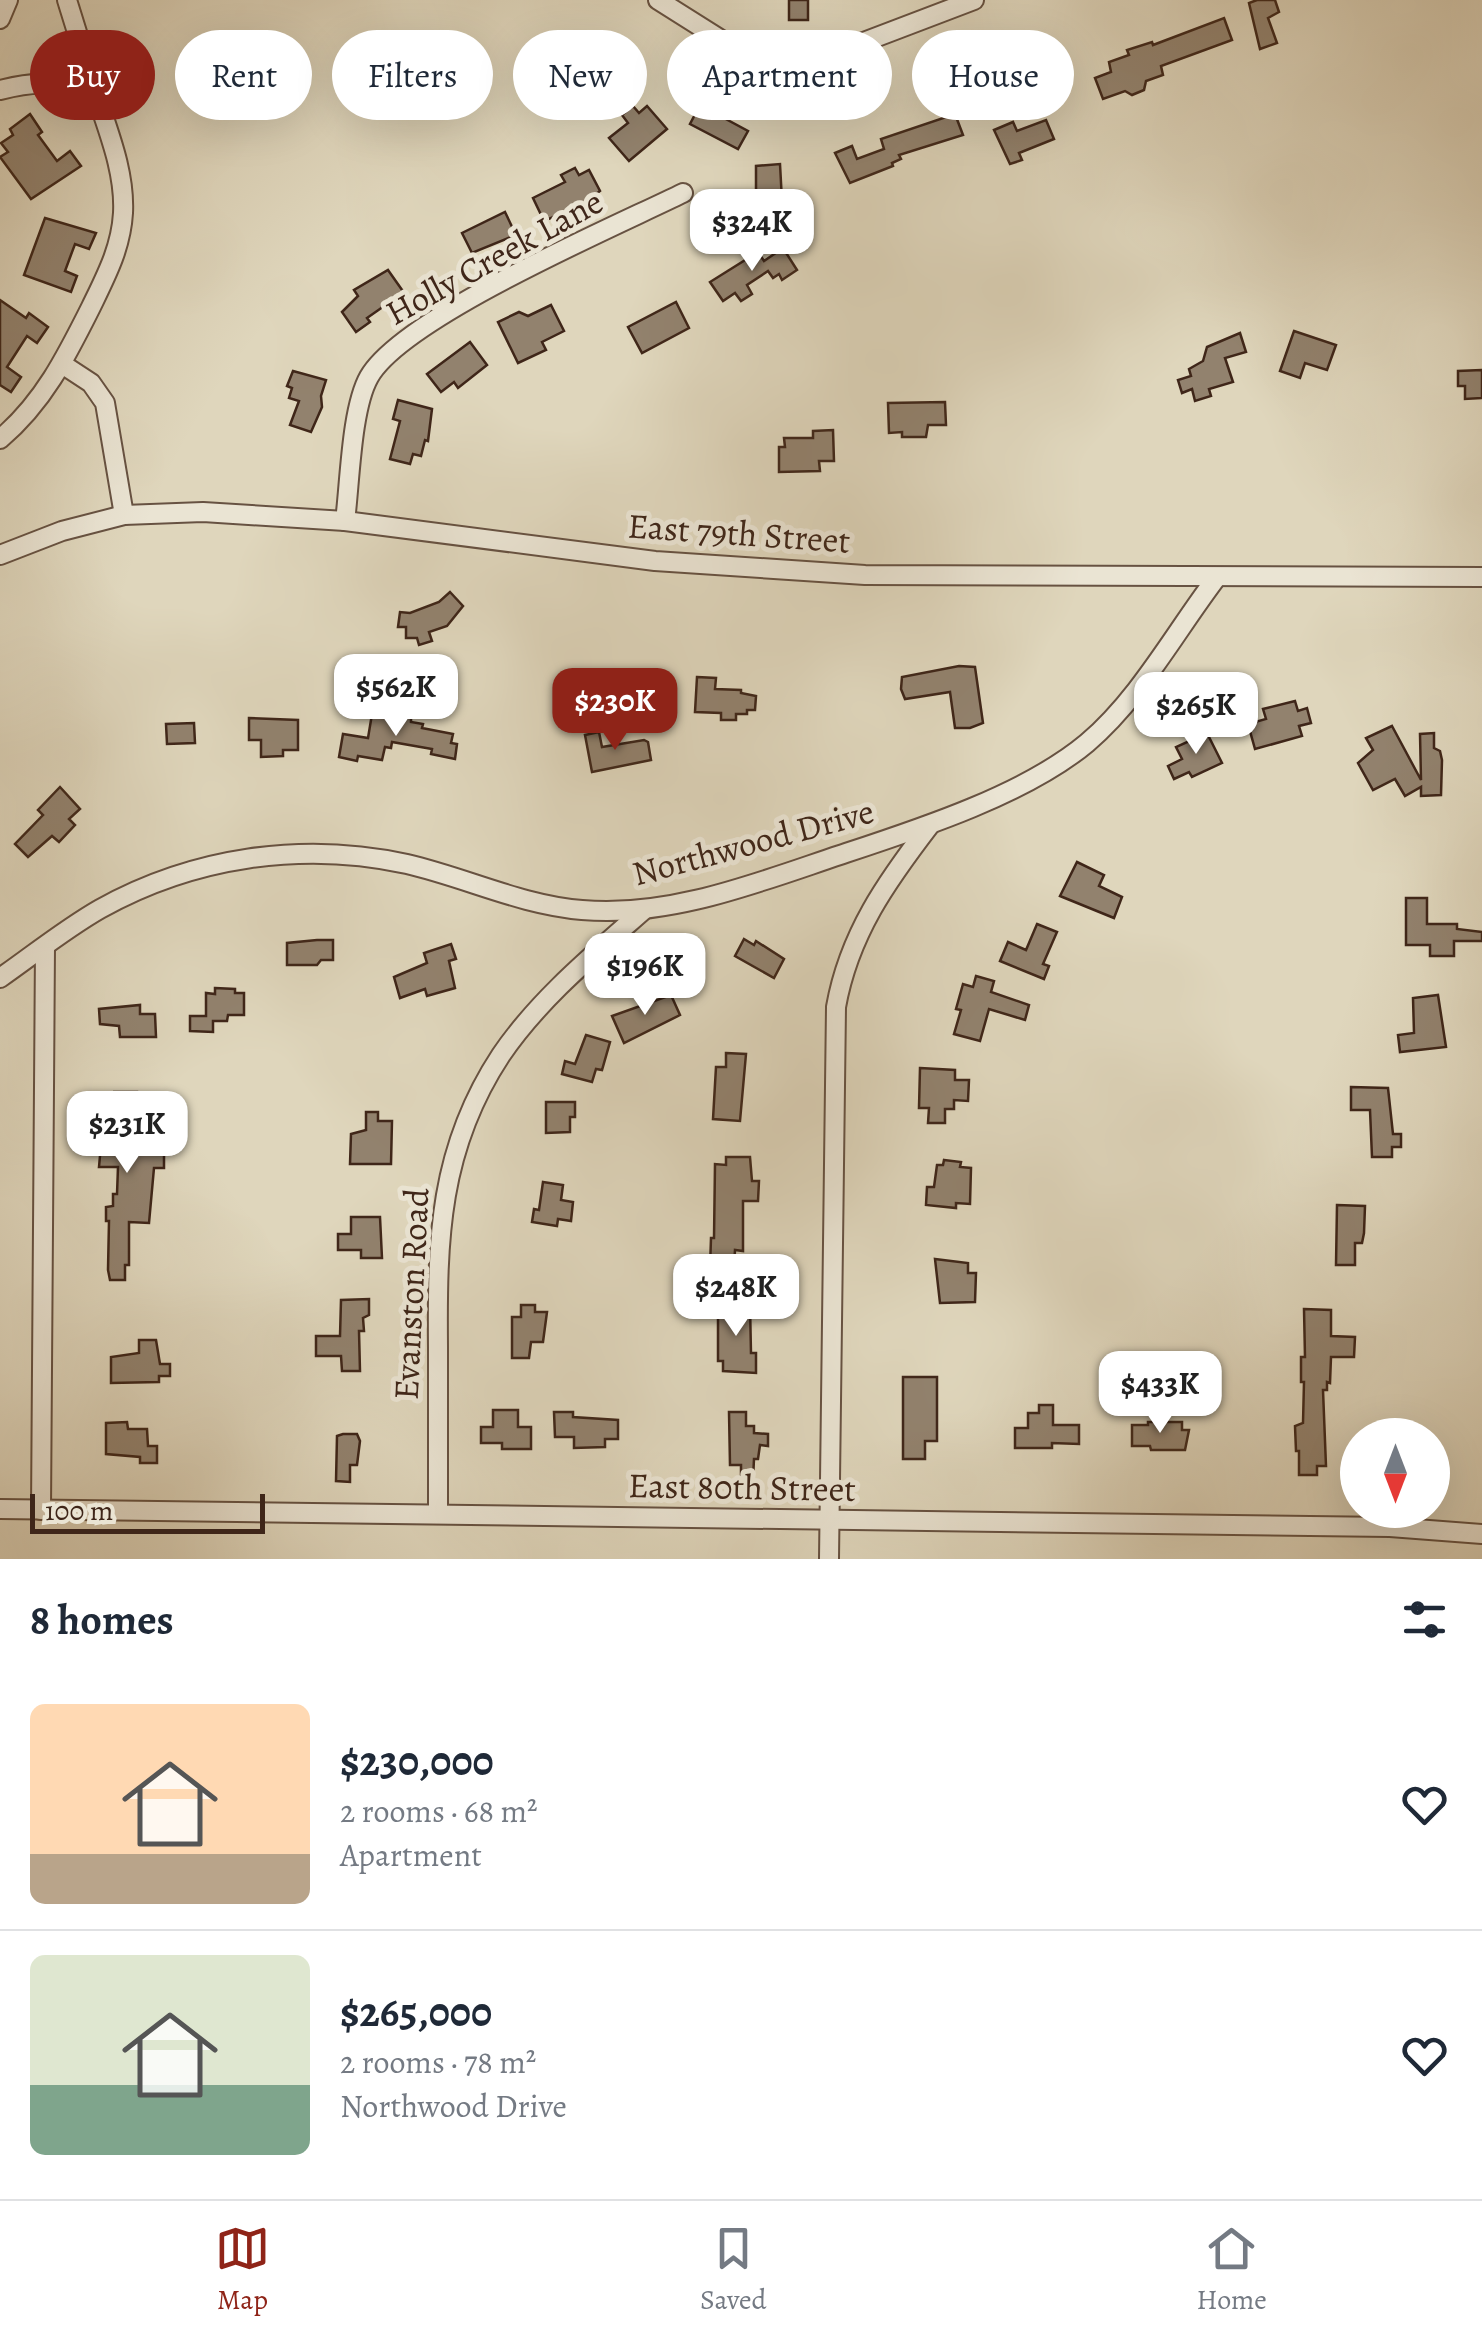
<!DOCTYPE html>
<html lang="en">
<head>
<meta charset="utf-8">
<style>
	:root { --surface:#fff; --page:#f2f2f3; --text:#1f2937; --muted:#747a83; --line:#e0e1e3; --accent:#8f2418 }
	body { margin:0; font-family:Alegreya,serif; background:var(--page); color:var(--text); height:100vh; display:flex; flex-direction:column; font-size:38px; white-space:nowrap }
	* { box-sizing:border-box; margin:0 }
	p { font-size:32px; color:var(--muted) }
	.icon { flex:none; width:55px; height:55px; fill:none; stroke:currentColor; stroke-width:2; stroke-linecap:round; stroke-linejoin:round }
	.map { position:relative; height:1559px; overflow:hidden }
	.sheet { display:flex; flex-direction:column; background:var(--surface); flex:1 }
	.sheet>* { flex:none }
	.banner { position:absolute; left:30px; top:30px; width:1422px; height:90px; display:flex; gap:20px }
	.needle { width:65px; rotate:180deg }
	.fabs { position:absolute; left:1340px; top:1418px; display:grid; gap:20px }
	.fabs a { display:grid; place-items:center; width:110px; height:110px; border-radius:50%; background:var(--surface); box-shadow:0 10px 40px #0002; font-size:50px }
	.scale { position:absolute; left:30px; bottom:25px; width:235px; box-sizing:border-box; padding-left:10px; border:5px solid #3f2619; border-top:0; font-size:28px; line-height:35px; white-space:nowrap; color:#3f2619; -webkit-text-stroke:8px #eae4d3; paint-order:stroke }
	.price { position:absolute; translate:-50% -85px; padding:0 22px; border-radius:20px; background:#fff; color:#222; font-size:32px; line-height:65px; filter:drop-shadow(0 2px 5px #0008) }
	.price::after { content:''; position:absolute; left:50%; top:60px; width:30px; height:22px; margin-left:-15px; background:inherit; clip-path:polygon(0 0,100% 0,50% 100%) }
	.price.on { background:var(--accent); color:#fff }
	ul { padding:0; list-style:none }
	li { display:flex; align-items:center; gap:30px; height:250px; padding:0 30px }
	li+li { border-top:2px solid var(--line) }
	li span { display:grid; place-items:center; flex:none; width:280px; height:200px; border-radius:15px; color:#555 }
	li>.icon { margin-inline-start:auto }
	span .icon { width:120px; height:120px; fill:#fffc; stroke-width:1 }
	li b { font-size:42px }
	h2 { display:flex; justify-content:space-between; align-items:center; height:120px; padding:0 30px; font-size:42px }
	.pill { padding:0 35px; border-radius:45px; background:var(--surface); box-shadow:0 10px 40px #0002; font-size:35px; line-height:90px }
	.pill.on { background:var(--accent); color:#fff }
	.menu { display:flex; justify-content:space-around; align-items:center; height:140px; border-top:2px solid var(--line); background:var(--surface); font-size:28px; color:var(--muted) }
	.menu a { display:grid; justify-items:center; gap:5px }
	.menu .on { color:var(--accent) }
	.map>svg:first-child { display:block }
</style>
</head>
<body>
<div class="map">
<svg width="1482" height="1559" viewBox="0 0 1482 1559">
	<rect width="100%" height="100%" fill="#dfd6bc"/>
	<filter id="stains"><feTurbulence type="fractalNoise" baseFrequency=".002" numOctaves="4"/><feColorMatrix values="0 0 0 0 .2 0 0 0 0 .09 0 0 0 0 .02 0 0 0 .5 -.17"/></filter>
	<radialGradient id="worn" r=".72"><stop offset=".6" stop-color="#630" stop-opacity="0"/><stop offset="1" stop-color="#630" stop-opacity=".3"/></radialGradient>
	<g fill="#92826e" stroke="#3f2619" stroke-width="2.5">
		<rect x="789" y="0" width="19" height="20"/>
		<polygon points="1257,0 1275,0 1279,12 1268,18 1277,43 1260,49 1249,3"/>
		<polygon points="1224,18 1232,40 1161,66 1163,75 1146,81 1144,90 1132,95 1125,91 1103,99 1095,78 1111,72 1109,62 1129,55 1127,50 1152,42 1153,45"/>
		<polygon points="717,103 728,110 724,118 748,131 738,149 690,124 700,105 712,112"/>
		<polygon points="633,106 639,113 647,106 667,129 629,161 609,138 628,123 622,115"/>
		<polygon points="30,114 42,132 38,135 57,161 70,151 81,166 31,199 0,157 8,152 1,143 13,135 10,129"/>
		<polygon points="955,114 963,135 899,155 901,159 892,163 893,166 850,183 835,153 852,146 857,159 884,149 881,139"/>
		<polygon points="1046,120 1054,139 1019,153 1022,160 1010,164 994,130 1013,122 1017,131"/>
		<polygon points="780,164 782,201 799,200 801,217 762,219 756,192 756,166"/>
		<polygon points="575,168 579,175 589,170 600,191 582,205 544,221 533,198 565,182 561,175"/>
		<polygon points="505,212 516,235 472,253 462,233"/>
		<polygon points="45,218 96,233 89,249 75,244 65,271 77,276 71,292 24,275"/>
		<polygon points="783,248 797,270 782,280 779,274 773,278 768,271 747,285 752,294 741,301 735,293 723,301 710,282 758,252 764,261"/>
		<polygon points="388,270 407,297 390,309 387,304 367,318 370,322 356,332 342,312 358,296 354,290"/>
		<polygon points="0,300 26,318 29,313 48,327 37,343 27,336 7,367 21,377 11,392 0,385"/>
		<polygon points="676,302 689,328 642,353 628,327"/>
		<polygon points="551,305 564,331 542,342 546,350 518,363 498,322 519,312 528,316"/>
		<polygon points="1294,331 1336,345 1327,370 1305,363 1300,378 1280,371"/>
		<polygon points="1240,333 1246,352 1225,358 1233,382 1209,389 1211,396 1195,401 1192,389 1182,393 1178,380 1191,376 1189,369 1203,361 1207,347"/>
		<polygon points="470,342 487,365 458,388 454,382 441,392 427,374"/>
		<polygon points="1482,370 1482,398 1465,399 1465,386 1458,386 1458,371"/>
		<polygon points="293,371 326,380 321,396 322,407 311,432 290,425 299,401 289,398 292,388 287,386"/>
		<polygon points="398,400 432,409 428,441 425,440 421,456 413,454 410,464 390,459 400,421 393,419"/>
		<polygon points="945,402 946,425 928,425 926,437 902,437 902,432 889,433 888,403"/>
		<polygon points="833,430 834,461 819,461 820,471 779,472 779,447 785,447 784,438 813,438 813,431"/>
		<polygon points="450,592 463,606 447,626 429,632 432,641 419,645 417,638 406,638 406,627 398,627 400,612 410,613 439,602"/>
		<polygon points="959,666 975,667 983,723 970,728 955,728 950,692 905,699 901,689 902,677"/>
		<polygon points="697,677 716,678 715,689 741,690 741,693 756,696 755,710 747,710 747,714 736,714 736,720 721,720 721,713 695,712"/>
		<polygon points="1295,701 1298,711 1307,708 1311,723 1299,726 1302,736 1255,749 1248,724 1266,719 1263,709"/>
		<polygon points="372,714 411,718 411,722 423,724 422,728 453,734 451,743 457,744 455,759 431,754 432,749 392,742 391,748 385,747 382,760 358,756 357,761 339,757 343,734 368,738"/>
		<polygon points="249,718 298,720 298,750 283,750 283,756 261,757 261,740 249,740"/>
		<polygon points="194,723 195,743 167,744 166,724"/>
		<polygon points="1392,726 1421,780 1420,734 1434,733 1434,748 1440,751 1442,760 1441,795 1421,796 1421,787 1405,796 1395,779 1373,790 1358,763 1373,750 1366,738"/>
		<polygon points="599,732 602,747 644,740 648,742 651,760 592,772 585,735"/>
		<polygon points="1207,733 1222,763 1192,777 1189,772 1174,779 1168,766 1182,759 1176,747"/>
		<polygon points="60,787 80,809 69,819 75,825 59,842 52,836 28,857 15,844 43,815 38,810"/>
		<polygon points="1077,862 1104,875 1099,886 1122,897 1114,918 1060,896"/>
		<polygon points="1406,898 1427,898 1427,924 1457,924 1457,929 1482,932 1482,941 1454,941 1454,956 1430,956 1430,945 1406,945"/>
		<polygon points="1037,924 1057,932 1043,964 1049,966 1044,979 1000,961 1008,942 1026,950"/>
		<polygon points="744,939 754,945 756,941 784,959 774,978 735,956"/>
		<polygon points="317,940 333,940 333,960 321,960 317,965 287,965 287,943"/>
		<polygon points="451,944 456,959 449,961 455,988 427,996 425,989 400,998 394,977 427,963 424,953"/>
		<polygon points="976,976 994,981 991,992 1029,1005 1025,1020 989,1009 980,1041 954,1034 961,1010 956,1009 963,984 973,987"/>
		<polygon points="215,988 235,989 235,993 244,993 244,1015 228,1015 227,1021 213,1021 213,1032 190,1031 190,1016 206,1016 206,993 215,994"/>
		<polygon points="671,995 680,1015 624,1043 612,1016"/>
		<polygon points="1438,995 1446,1047 1400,1052 1398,1035 1414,1033 1413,998"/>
		<polygon points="140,1005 140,1014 155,1014 156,1037 120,1037 119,1026 100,1024 99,1009"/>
		<polygon points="586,1035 610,1042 602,1070 596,1069 592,1082 562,1074 565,1061 575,1064"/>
		<polygon points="726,1053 746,1054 740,1121 713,1119 716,1067 726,1067"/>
		<polygon points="920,1068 955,1070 955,1080 969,1080 968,1101 954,1100 954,1109 945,1109 945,1123 928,1123 929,1108 919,1108"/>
		<polygon points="1351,1087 1388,1088 1393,1134 1401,1134 1401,1147 1392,1147 1392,1157 1372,1157 1370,1110 1351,1110"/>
		<polygon points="114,1092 137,1092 138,1142 164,1142 164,1168 154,1168 149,1223 129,1222 129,1265 125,1265 125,1280 110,1280 108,1270 109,1221 106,1221 106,1207 113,1206 113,1194 117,1194 118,1167 99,1167 104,1112 110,1112"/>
		<polygon points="546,1102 575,1102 575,1117 570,1117 570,1132 546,1133"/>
		<polygon points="366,1112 378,1112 378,1121 392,1121 391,1164 350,1164 351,1134 366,1130"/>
		<polygon points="726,1157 750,1157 752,1181 759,1181 758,1201 743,1201 743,1251 735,1250 734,1268 710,1268 711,1238 714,1238 715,1164 726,1165"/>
		<polygon points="944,1160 961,1162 960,1167 971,1168 970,1204 956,1203 956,1208 926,1205 927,1187 934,1187 937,1165 943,1165"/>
		<polygon points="543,1182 563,1185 561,1200 573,1202 571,1221 558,1219 557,1226 532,1222 534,1209 539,1210"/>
		<polygon points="1337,1205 1365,1206 1364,1233 1362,1243 1355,1243 1355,1265 1336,1265"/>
		<polygon points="351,1217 380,1217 382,1258 361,1258 361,1250 338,1250 338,1234 351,1234"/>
		<polygon points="935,1259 968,1263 968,1273 976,1273 975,1302 940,1303"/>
		<polygon points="369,1299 369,1315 363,1318 364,1331 359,1331 360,1371 342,1371 341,1356 316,1356 316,1336 340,1336 341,1300"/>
		<polygon points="521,1305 535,1305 535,1312 547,1312 543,1342 531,1342 529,1358 512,1358 512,1317 521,1317"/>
		<polygon points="718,1305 750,1305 751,1353 756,1353 756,1373 723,1371 723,1361 718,1361"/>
		<polygon points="1304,1309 1331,1310 1331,1336 1355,1337 1354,1357 1331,1357 1330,1383 1327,1382 1327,1390 1323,1390 1326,1466 1317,1466 1317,1475 1299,1475 1299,1451 1296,1451 1295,1426 1303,1423 1304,1382 1301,1382 1301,1357 1305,1357"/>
		<polygon points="139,1340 156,1340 160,1364 170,1364 170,1376 159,1376 159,1382 111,1383 111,1357 139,1353"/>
		<polygon points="903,1377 937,1377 937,1441 925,1441 925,1459 903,1459"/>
		<polygon points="1039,1405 1053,1405 1053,1425 1079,1425 1079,1444 1052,1443 1052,1448 1015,1448 1015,1428 1028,1428 1028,1413 1039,1413"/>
		<polygon points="493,1410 518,1410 518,1427 531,1427 531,1449 502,1449 502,1443 481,1443 481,1427 493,1427"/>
		<polygon points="554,1412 573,1412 573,1417 618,1420 618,1439 605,1439 605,1447 574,1448 574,1437 555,1437"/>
		<polygon points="729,1412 746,1412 746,1426 754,1426 754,1433 768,1434 768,1446 760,1445 758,1459 754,1459 753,1480 741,1479 741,1465 730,1465"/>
		<polygon points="127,1422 128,1429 147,1429 148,1446 157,1446 157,1463 140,1463 140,1457 106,1454 106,1423"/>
		<polygon points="1148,1422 1182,1422 1182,1430 1189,1430 1185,1450 1151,1450 1150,1446 1132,1446 1132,1425 1148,1425"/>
		<polygon points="343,1434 357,1434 360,1441 357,1465 350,1465 350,1482 336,1481 337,1436"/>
	</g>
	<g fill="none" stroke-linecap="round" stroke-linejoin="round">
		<defs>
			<g id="minor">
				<polyline points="67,0 98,100"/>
				<polyline points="658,0 777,75 974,0"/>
				<polyline points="0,19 8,0"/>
				<path d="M0,90C42,79 60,82 98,100C110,136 125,174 123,213C121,248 106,276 91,307C66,357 43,403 0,439"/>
				<polyline points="62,364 91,383 105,403 124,515"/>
				<path d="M345,521C350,483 351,409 369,377C403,317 614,227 683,193"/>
				<polyline points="0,555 62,531 124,515 203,512 345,521 655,561 865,575 1482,577"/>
				<path d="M0,978C33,955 65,929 100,909C193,857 303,841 407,864C467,878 521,905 582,910C669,918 759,882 840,855C916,830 1025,795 1087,743C1140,698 1175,632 1217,577"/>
				<polyline points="0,1509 1390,1527 1482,1534"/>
				<polyline points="41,1510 45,947"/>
				<path d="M438,1514C438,1458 438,1402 438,1347C437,1239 439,1149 501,1055C539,999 594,954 645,909"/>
				<path d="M829,1559L836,1007C849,934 887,881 930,825"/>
			</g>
		</defs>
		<use href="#minor" stroke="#675242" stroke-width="22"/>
		<use href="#minor" stroke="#eae4d3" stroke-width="18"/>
	</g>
	<g text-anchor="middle" stroke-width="10" stroke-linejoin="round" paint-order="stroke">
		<g font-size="35" fill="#3f2619" stroke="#eae4d3">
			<text transform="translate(494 257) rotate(-29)" y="12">Holly Creek Lane</text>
			<text transform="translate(739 533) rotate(4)" y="12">East 79th Street</text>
			<text transform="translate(753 842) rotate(-15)" y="12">Northwood Drive</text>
			<text transform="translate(411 1294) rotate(-87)" y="12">Evanston Road</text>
			<text transform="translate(742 1487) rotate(1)" y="12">East 80th Street</text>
		</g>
	</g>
	<rect width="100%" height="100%" filter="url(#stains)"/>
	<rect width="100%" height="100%" fill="url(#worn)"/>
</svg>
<div class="fabs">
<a><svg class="needle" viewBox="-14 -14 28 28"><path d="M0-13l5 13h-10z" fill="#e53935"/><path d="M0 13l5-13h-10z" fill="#747a83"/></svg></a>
</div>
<div class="scale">100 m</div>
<b class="price" style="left:752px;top:274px">$324K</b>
<b class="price" style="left:396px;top:739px">$562K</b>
<b class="price on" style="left:615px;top:753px">$230K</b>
<b class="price" style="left:1196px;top:757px">$265K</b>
<b class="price" style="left:645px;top:1018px">$196K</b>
<b class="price" style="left:127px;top:1176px">$231K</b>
<b class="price" style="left:736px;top:1339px">$248K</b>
<b class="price" style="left:1160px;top:1436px">$433K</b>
<div class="banner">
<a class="pill on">Buy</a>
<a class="pill">Rent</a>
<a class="pill">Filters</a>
<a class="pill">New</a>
<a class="pill">Apartment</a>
<a class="pill">House</a>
</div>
</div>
<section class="sheet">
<h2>8 homes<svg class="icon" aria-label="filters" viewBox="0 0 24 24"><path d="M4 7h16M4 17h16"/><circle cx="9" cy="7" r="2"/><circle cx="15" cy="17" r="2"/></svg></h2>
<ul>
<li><span style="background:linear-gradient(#ffd9b3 75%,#b9a48a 0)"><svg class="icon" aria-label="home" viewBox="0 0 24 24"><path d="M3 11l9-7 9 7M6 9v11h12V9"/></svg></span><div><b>$230,000</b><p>2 rooms · 68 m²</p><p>Apartment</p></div><svg class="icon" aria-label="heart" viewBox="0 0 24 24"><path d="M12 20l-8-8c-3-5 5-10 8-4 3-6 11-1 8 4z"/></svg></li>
<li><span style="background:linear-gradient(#dfe7d0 65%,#7fa58c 0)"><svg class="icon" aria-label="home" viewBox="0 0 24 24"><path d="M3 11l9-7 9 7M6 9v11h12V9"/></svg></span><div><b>$265,000</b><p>2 rooms · 78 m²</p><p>Northwood Drive</p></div><svg class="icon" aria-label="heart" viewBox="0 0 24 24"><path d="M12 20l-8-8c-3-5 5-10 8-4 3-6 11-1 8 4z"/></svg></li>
</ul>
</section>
<nav class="menu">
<a class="on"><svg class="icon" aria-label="map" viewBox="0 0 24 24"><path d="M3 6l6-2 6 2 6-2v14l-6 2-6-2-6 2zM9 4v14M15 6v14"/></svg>Map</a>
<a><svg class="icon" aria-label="saved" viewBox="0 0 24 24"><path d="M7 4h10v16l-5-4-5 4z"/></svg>Saved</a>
<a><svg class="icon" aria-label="home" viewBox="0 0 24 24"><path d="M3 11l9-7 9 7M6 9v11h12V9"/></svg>Home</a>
</nav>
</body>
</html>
